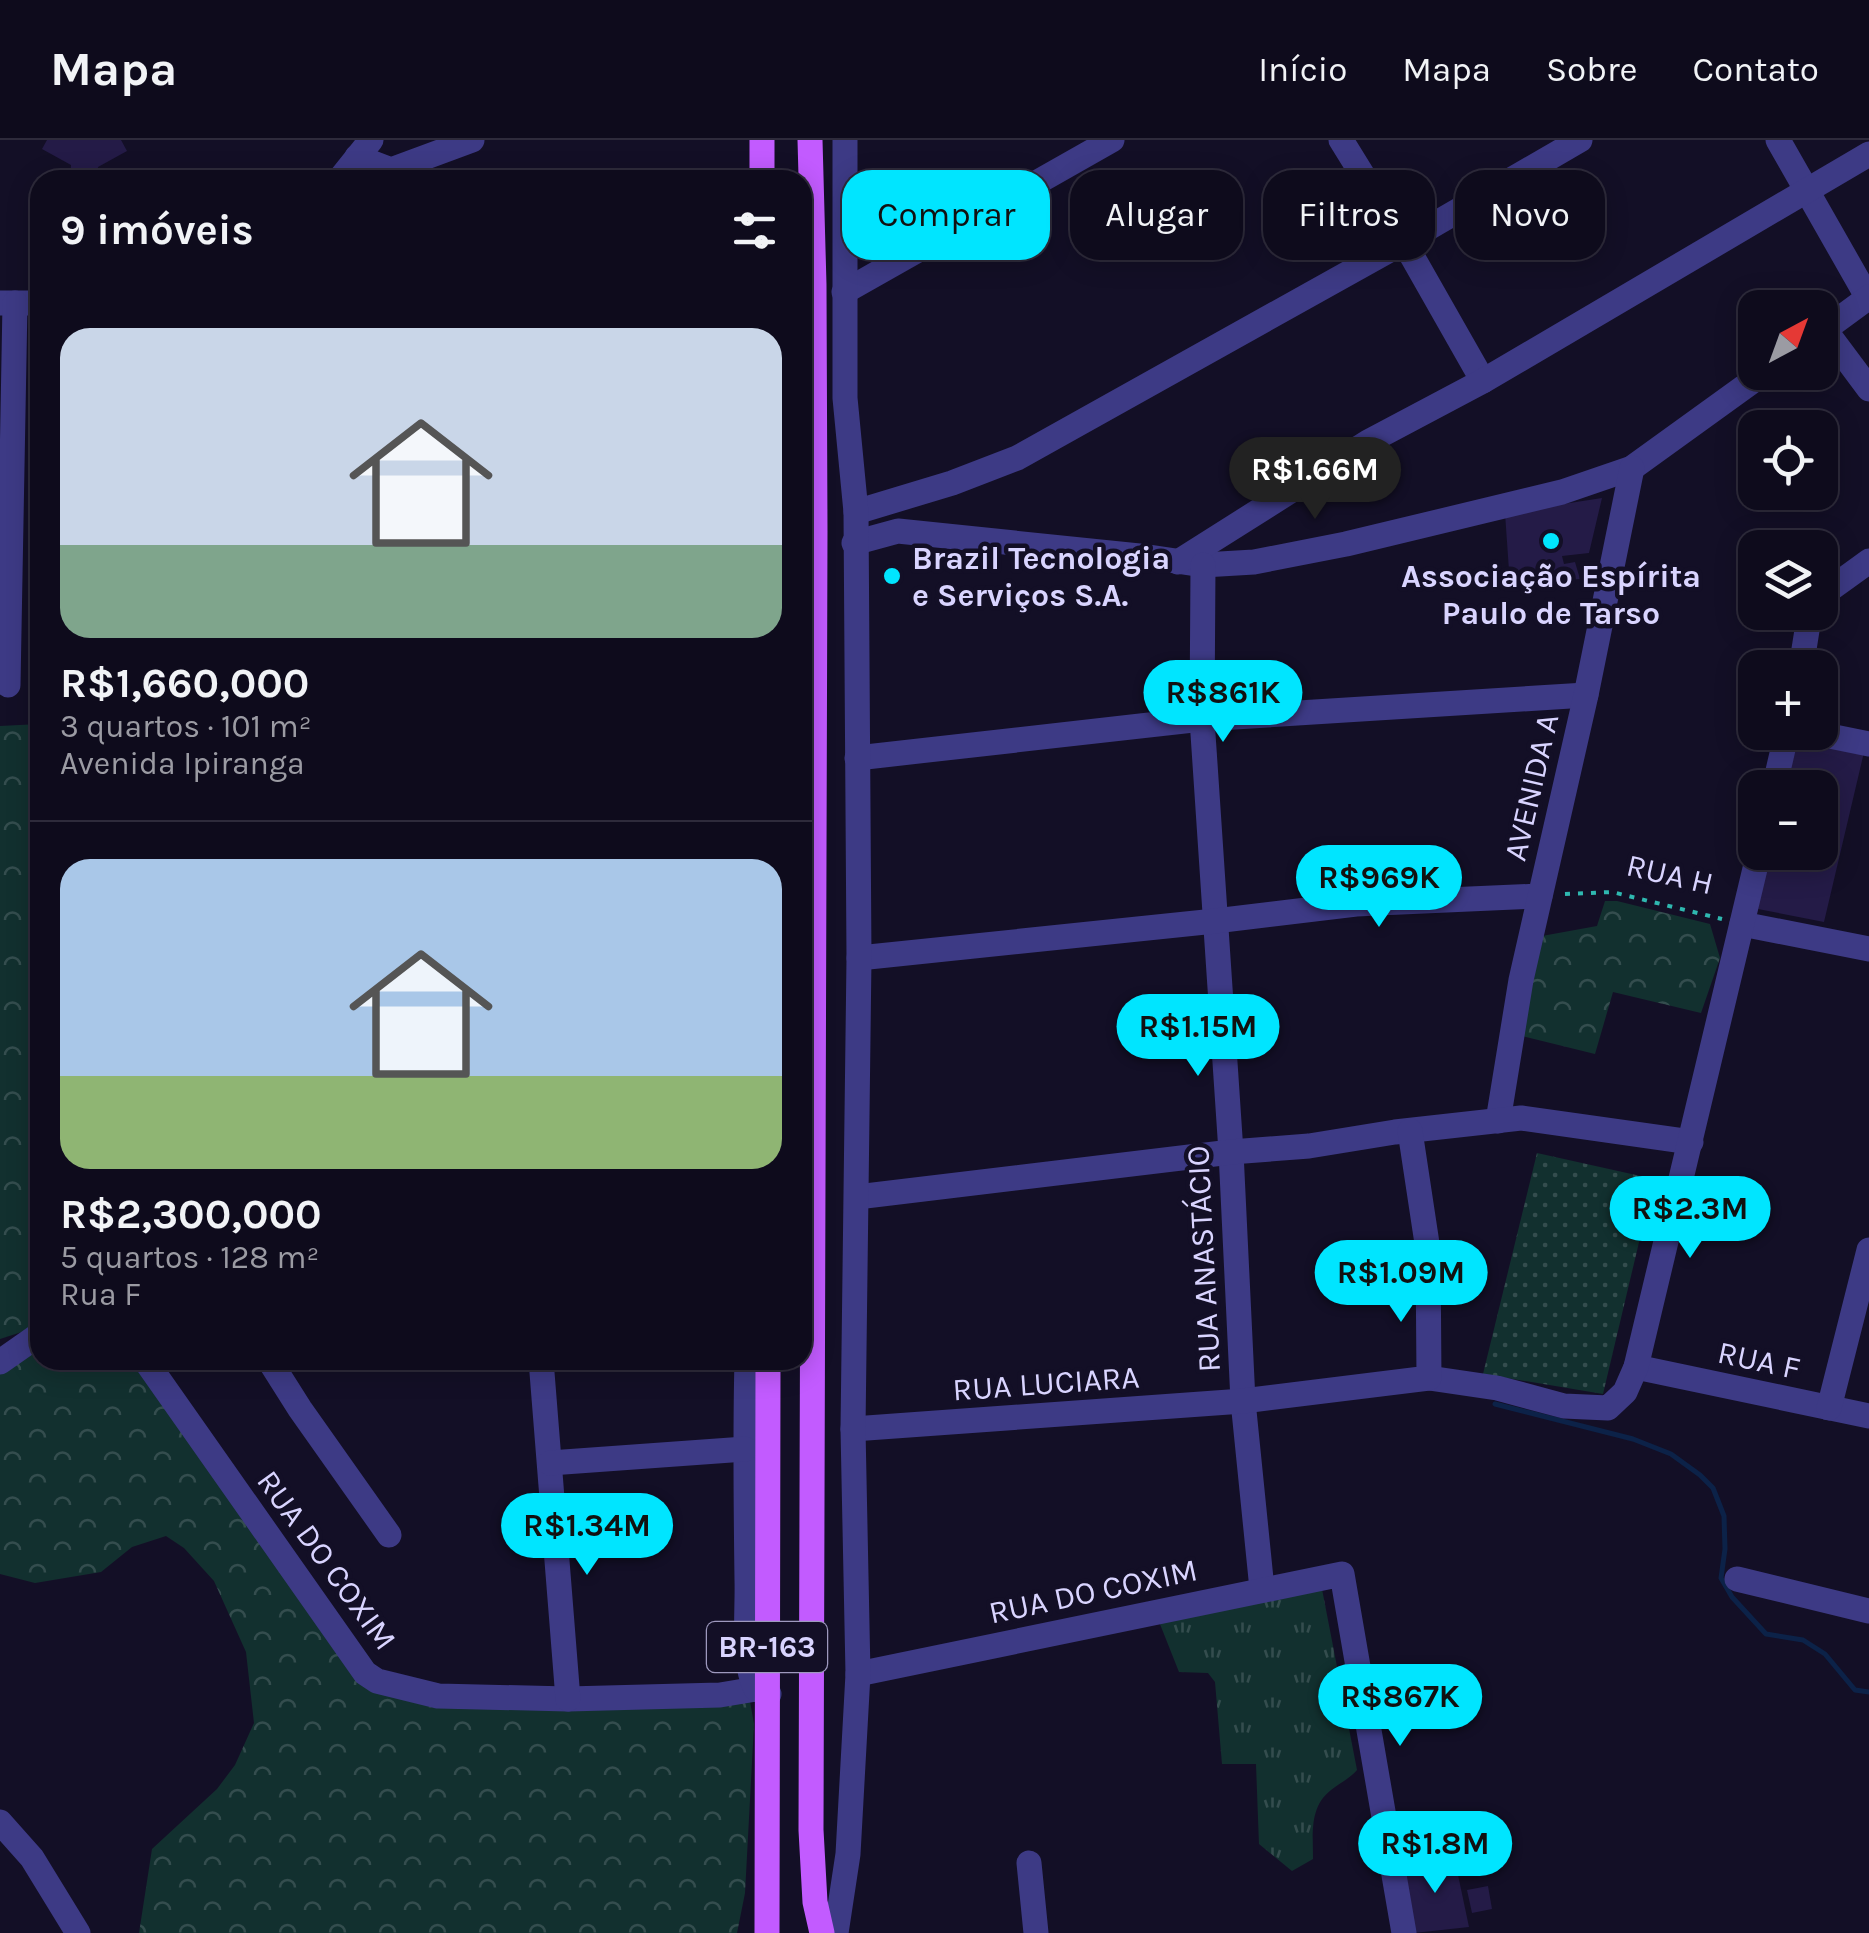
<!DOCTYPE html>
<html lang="pt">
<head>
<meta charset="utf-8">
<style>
	:root { --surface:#0e0b1c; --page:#171425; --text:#f1f3f6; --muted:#9b9ba3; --line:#2e2b3b; --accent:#00e5ff }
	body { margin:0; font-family:Karla,sans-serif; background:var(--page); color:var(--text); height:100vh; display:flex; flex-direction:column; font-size:38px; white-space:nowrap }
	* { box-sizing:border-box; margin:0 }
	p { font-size:32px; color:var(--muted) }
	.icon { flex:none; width:55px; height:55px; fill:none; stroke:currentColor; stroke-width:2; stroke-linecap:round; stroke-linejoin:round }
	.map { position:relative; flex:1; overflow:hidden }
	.details { position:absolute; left:30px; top:30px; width:782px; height:1200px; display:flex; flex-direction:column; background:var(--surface); border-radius:30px; box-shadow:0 5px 25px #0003,0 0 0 2px var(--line) }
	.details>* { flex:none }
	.guide { position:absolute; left:842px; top:30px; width:875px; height:90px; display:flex; gap:20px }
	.needle { width:65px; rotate:41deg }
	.tools { position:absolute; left:1738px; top:150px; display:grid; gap:20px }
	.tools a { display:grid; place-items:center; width:100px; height:100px; border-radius:20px; background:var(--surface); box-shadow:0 5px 25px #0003,0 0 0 2px var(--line); font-size:50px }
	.price { position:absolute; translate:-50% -85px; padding:0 22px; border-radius:35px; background:var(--accent); color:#111; font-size:32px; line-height:65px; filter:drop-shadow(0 2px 5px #0008) }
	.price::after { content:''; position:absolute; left:50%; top:60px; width:30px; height:22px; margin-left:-15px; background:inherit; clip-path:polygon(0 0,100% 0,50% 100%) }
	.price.current { background:#222; color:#fff }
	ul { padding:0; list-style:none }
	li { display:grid; align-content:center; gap:20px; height:530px; padding:0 30px }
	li+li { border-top:2px solid var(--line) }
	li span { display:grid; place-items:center; height:310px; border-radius:30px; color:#555 }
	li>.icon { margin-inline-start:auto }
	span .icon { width:180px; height:180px; fill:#fffc; stroke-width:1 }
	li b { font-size:42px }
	h2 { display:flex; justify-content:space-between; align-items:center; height:120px; padding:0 30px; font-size:42px }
	.tag { padding:0 35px; border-radius:30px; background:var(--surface); box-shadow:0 5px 25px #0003,0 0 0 2px var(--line); font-size:35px; line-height:90px }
	.tag.current { background:var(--accent); color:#111 }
	header { display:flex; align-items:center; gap:60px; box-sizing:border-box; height:140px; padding:0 50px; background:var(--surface); border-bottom:2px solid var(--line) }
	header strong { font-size:48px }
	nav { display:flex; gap:55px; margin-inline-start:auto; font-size:35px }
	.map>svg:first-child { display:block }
</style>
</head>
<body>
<header>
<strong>Mapa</strong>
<nav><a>Início</a><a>Mapa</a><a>Sobre</a><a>Contato</a></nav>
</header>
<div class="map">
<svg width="1869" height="1793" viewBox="0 0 1869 1793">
	<defs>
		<pattern id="grass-tufts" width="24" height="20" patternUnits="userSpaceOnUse" patternTransform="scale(2.5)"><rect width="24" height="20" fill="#12302f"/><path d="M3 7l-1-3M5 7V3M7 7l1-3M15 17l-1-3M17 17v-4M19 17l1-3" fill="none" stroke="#344d4e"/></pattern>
		<pattern id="forest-crowns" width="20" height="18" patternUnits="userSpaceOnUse" patternTransform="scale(2.5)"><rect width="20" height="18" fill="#12302f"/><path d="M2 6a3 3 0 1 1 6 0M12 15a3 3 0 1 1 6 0" fill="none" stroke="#344d4e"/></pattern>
		<pattern id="park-dots" width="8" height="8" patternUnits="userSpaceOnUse" patternTransform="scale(2.5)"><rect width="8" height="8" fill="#12302f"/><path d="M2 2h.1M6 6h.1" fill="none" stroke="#344d4e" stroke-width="1.8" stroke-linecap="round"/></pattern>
	</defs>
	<rect width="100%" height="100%" fill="#130f26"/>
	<path fill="url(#grass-tufts)" d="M1321,1444L1357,1630C1349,1639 1340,1643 1331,1650C1309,1667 1313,1694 1313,1719L1292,1731L1259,1704L1256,1624H1222L1215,1542L1208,1533L1179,1532L1158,1479Z"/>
	<g fill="url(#forest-crowns)">
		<polygon points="40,584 40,1186 0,1199 0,586"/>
		<polygon points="1605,761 1617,761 1710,784 1720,818 1701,873 1613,852 1595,914 1522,896 1542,796 1597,786"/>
		<polygon points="40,1189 40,1220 152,1220 395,1553 749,1556 754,1584 745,1753 737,1793 139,1793 152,1709 217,1649 235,1625 254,1583 246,1512 214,1441 184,1408 166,1396 132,1407 101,1432 35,1443 0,1434 0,1228"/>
	</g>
	<polygon fill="url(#park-dots)" points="1537,1013 1654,1039 1603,1254 1483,1234"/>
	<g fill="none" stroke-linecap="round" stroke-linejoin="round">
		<polyline stroke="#0c2248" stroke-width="5" points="1495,1264 1633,1299 1671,1314 1700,1335 1713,1348 1724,1376 1725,1409 1721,1438 1732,1457 1766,1494 1803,1500 1825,1514 1855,1550 1869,1552"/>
	</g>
	<g fill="#241b47">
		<polygon points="47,0 121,0 127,11 98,27 97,40 70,40 71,25 42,9"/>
		<polygon points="1602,358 1589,413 1562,416 1564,424 1575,422 1580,439 1510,445 1505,373"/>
		<polygon points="1792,594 1865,608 1824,782 1758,769 1764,712 1820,712 1820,648 1779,648"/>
		<polygon points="1454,1716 1469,1787 1414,1793 1401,1726"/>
		<polygon points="1488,1746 1492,1769 1472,1773 1467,1750"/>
	</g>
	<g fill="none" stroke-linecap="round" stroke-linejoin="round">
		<polyline stroke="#2fb8b0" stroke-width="4" stroke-dasharray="5 8" stroke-linecap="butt" points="1565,754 1612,752 1722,779"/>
		<g stroke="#3d3a85" stroke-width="25">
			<polyline points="1341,0 1404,102 1483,241"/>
			<polyline points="1778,0 1868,158"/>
			<polyline points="357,17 391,30 472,0"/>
			<polyline points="339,40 371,0"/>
			<polyline points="844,152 1112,0"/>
			<polyline points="0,163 40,163"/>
			<polyline points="1825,190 1869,249"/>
			<polyline points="1820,193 1869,157"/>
			<polyline points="856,372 952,343 1017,318 1404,102 1580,0"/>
			<polyline points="854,403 898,391 1149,417 1203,425 1254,422 1346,404 1562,352 1632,328 1765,232"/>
			<polyline points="1178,422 1368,302 1483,241 1869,14"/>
			<polyline points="1203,425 1202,579 1231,1012 1243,1261 1262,1449"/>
			<polyline points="1820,465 1829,450 1869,421"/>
			<polyline points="1801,528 1808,484 1815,472"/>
			<polyline points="8,545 15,163"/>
			<polyline points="1810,592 1869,604"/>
			<polyline points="857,618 1202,579 1586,555"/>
			<polyline points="1774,648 1787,592"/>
			<polyline points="1742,784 1869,809"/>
			<polyline points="859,818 1215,781 1356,764 1540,756"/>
			<polyline points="1498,981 1521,840 1586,555 1632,328"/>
			<polyline points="857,1057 1231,1012 1309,1006 1395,992 1521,978 1691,1002"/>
			<polyline points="145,1220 365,1533 377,1541 438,1556 568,1559 720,1555 756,1549"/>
			<polyline points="269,1220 300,1269 389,1395"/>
			<polyline points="541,1220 568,1559"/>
			<path d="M747,1220C745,1293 746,1366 747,1440C748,1471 742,1521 756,1549L769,1554"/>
			<polyline points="0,1222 40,1194"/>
			<polyline points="1636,1227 1869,1276"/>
			<polyline points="1429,1238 1497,1248 1564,1266 1608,1268 1625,1252 1636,1227 1759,712"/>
			<polyline points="1829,1268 1869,1110"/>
			<polyline points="853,1289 1243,1261 1429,1238 1428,1110 1410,991"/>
			<polyline points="550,1323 745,1309"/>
			<polyline points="1737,1439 1869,1471"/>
			<polyline points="858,1534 1342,1434 1404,1793"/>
			<polyline points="0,1682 32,1718 78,1793"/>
			<polyline points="1029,1723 1036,1793"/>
			<polyline points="836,1793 848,1714 858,1534 853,1289 859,818 856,372 845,258 845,0"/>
		</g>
		<g stroke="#c25bff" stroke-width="25">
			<polyline points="810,0 814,145 815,391 811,1690 815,1762 822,1793"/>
			<polyline points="762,40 762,0"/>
			<polyline points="767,1793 768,1220"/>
		</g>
	</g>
	<g fill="#00e5ff" stroke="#130f26" stroke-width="4">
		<circle cx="1551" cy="401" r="10"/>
		<circle cx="892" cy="436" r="10"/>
	</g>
	<g text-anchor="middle" stroke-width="9" stroke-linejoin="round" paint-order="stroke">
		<rect fill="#130f26" stroke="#9e99be" stroke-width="2.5" x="707" y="1482" width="120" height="50" rx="8"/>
		<g font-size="30" font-weight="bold" fill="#d9d4ff">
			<text x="767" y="1517">BR-163</text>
		</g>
		<g font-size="32" font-weight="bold" fill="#d9d4ff" stroke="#130f26" text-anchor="start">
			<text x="912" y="429">Brazil Tecnologia<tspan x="912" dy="37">e Serviços S.A.</tspan></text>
			<text x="1551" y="447" text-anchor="middle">Associação Espírita<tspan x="1551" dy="37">Paulo de Tarso</tspan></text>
		</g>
		<g font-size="32" fill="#d9d4ff" stroke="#130f26">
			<text transform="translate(1531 647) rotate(-77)" y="11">AVENIDA A</text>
			<text transform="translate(1670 734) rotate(13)" y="11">RUA H</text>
			<text transform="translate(1203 1119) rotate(-93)" y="11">RUA ANASTÁCIO</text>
			<text transform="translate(1759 1220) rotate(12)" y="11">RUA F</text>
			<text transform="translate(1046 1243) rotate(-4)" y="11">RUA LUCIARA</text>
			<text transform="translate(327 1420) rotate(54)" y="11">RUA DO COXIM</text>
			<text transform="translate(1093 1451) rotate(-12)" y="11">RUA DO COXIM</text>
		</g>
	</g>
</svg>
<div class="tools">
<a><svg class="needle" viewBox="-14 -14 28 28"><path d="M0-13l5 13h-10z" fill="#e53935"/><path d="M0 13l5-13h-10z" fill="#9b9ba3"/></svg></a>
<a><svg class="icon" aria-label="locate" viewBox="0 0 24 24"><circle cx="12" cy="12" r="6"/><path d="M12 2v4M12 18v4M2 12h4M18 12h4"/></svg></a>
<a><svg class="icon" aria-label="layers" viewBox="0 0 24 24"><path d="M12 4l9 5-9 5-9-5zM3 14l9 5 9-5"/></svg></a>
<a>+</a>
<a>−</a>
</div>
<b class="price current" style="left:1315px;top:382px">R$1.66M</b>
<b class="price" style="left:1223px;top:605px">R$861K</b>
<b class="price" style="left:1379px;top:790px">R$969K</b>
<b class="price" style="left:1198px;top:939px">R$1.15M</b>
<b class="price" style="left:1690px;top:1121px">R$2.3M</b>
<b class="price" style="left:1401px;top:1185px">R$1.09M</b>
<b class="price" style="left:587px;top:1438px">R$1.34M</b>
<b class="price" style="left:1400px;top:1609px">R$867K</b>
<b class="price" style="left:1435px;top:1756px">R$1.8M</b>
<div class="guide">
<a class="tag current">Comprar</a>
<a class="tag">Alugar</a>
<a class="tag">Filtros</a>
<a class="tag">Novo</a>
</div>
<section class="details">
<h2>9 imóveis<svg class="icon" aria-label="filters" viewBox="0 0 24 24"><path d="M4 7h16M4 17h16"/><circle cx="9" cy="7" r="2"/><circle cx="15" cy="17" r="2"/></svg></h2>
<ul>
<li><span style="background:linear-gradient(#c9d6e8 70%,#7fa58c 0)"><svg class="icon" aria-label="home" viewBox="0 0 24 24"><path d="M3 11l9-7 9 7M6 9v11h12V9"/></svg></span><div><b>R$1,660,000</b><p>3 quartos · 101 m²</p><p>Avenida Ipiranga</p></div></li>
<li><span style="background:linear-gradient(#a9c7e8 70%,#8fb573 0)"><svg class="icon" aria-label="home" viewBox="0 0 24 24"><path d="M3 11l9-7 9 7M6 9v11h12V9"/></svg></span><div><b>R$2,300,000</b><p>5 quartos · 128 m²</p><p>Rua F</p></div></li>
</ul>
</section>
</div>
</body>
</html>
